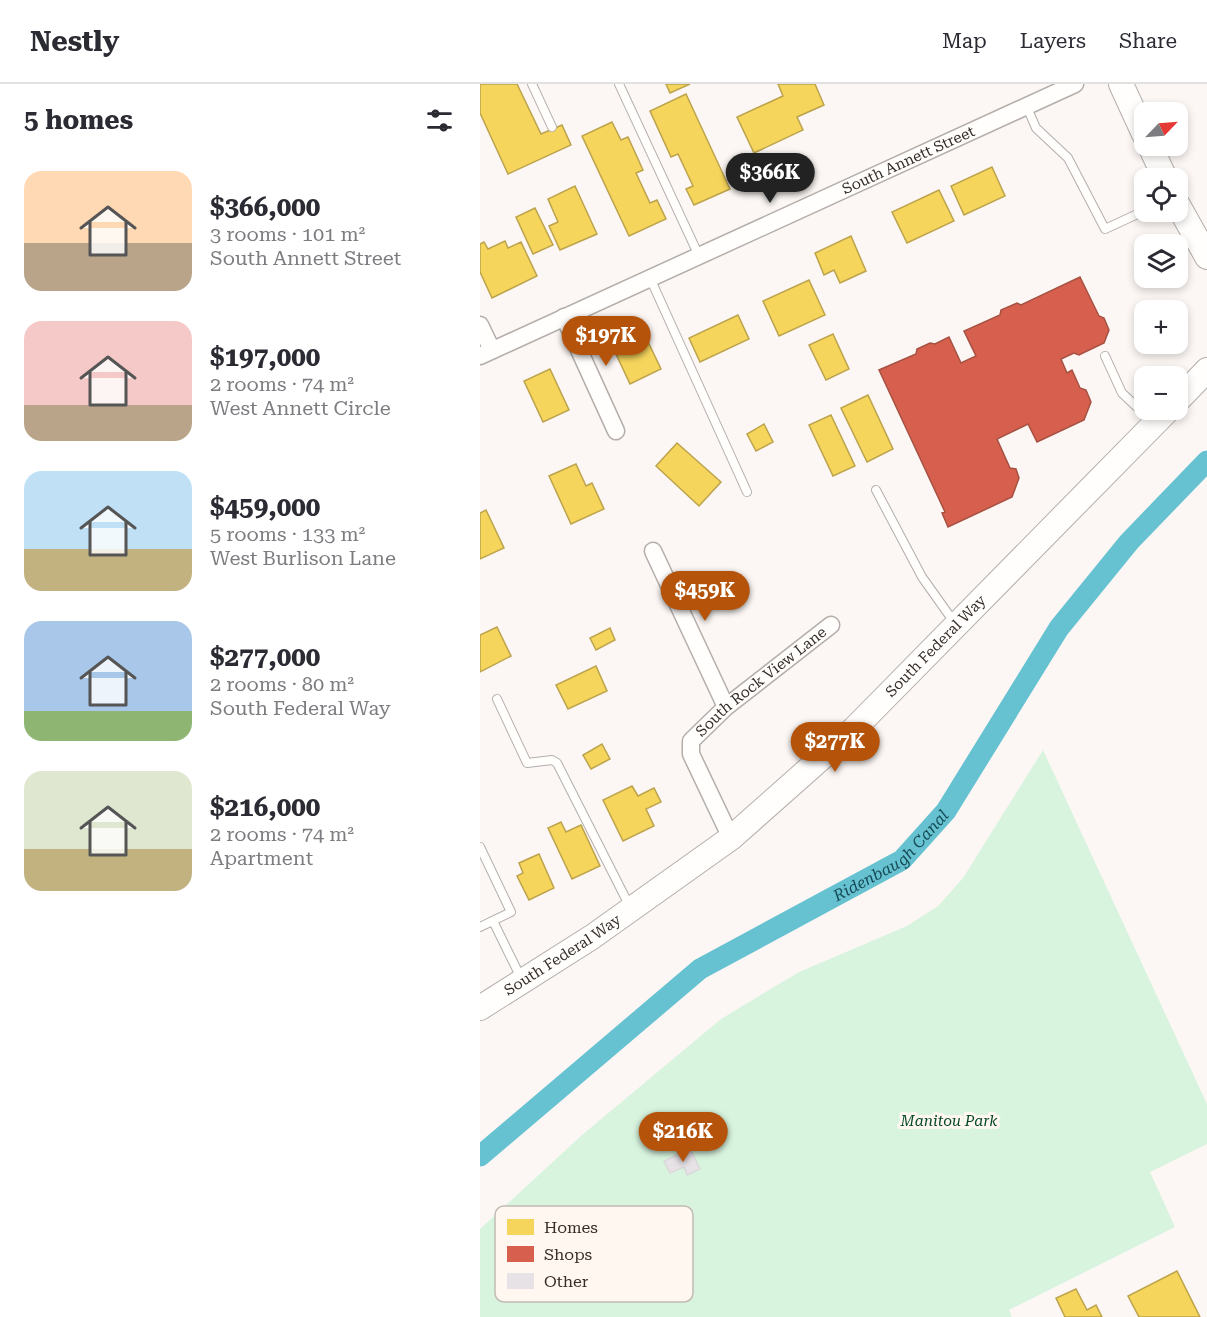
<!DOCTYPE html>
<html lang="en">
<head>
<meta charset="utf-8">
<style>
	:root { --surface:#fff; --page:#f7f7f7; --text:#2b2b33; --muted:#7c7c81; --line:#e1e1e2; --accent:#b45309 }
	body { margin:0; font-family:"Roboto Serif",serif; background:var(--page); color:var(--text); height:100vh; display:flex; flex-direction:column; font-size:22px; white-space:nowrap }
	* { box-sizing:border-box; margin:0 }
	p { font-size:20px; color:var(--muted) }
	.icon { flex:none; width:33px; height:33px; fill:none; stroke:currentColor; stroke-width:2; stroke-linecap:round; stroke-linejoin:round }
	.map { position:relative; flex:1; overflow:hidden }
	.panel { display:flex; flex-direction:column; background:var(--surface); width:480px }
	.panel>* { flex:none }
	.needle { width:39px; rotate:65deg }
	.controls { position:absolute; left:654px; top:18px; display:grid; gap:12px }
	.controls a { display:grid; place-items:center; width:54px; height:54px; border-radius:12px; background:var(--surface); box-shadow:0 3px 9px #0003; font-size:30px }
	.price { position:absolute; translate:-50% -51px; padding:0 14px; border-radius:21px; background:var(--accent); color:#fff; font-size:20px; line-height:39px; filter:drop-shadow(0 2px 3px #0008) }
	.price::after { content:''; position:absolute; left:50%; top:36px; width:18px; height:14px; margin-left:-9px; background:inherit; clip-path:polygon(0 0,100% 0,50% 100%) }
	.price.current { background:#222; color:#fff }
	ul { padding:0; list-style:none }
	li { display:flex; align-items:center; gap:18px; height:150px; padding:0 24px }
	li span { display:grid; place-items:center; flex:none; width:168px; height:120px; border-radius:18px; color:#555 }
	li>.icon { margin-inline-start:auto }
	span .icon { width:72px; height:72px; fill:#fffc; stroke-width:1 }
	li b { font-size:26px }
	h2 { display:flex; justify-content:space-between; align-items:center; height:72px; padding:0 24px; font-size:26px }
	header { display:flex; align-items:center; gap:36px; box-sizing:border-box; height:84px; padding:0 30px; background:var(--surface); border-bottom:2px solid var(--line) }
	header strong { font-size:28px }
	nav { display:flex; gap:33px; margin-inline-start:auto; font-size:21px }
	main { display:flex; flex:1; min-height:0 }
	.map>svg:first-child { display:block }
</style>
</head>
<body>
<header>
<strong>Nestly</strong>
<nav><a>Map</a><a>Layers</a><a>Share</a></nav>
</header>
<main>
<section class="panel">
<h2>5 homes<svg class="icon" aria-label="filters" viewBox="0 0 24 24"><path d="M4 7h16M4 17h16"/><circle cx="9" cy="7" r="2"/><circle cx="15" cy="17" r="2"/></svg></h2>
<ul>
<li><span style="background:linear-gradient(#ffd9b3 60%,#b9a48a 0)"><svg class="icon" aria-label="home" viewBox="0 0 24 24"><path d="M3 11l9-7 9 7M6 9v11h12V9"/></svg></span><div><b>$366,000</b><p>3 rooms · 101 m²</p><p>South Annett Street</p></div></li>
<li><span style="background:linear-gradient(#f6c9c9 70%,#b9a48a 0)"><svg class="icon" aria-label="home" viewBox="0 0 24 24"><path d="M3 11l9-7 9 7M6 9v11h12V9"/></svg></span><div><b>$197,000</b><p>2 rooms · 74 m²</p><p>West Annett Circle</p></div></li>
<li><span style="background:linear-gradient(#bfe0f5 65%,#c2b280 0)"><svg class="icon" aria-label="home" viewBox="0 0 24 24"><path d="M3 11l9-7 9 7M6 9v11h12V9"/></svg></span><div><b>$459,000</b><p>5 rooms · 133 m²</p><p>West Burlison Lane</p></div></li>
<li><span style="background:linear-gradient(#a9c7e8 75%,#8fb573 0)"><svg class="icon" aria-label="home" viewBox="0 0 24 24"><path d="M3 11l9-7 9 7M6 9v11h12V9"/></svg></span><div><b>$277,000</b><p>2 rooms · 80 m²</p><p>South Federal Way</p></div></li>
<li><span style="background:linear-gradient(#dfe7d0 65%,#c2b280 0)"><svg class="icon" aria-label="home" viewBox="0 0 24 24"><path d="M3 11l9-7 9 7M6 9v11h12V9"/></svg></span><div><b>$216,000</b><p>2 rooms · 74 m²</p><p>Apartment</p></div></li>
</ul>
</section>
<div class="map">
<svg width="727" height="1233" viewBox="0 0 727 1233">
	<rect width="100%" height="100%" fill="#fcf7f4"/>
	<polygon fill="#d8f4df" points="563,666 727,1020 727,1060 670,1088 695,1143 529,1226 532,1233 0,1233 0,1145 102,1051 241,935 319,888 427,842 458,822 483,794"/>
	<g fill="#f6d55c" stroke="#bca34c" stroke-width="1.5">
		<polygon points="0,0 37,0 61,50 82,41 91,61 28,90 0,29"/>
		<polygon points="186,0 210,0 190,9"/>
		<polygon points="298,0 335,0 344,21 317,33 323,46 274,69 257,33 303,12"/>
		<polygon points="206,10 250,105 214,121 206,105 213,102 198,70 191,73 170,27"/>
		<polygon points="132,38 141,56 148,53 163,86 156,89 170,119 177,116 186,135 149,152 102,52"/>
		<polygon points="512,83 525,112 484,131 471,102"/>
		<polygon points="95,102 117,150 80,166 69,142 78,138 68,115"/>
		<polygon points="459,106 474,137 427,159 412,128"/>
		<polygon points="55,124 73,161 53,170 36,133"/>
		<polygon points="371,152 386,187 360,199 354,186 344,191 335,169"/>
		<polygon points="25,157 28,164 41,158 57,192 12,214 0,188 0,160 4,158 8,165"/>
		<polygon points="329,196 345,231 299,252 283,217"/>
		<polygon points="258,231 269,255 220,278 209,254"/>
		<polygon points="160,241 181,285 150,300 129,255"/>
		<polygon points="353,250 369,285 346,296 329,261"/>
		<polygon points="70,285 89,326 63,338 44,297"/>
		<polygon points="388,311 413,365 387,378 361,324"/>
		<polygon points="351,331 375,382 353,392 329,341"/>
		<polygon points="284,340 293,358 276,367 267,350"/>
		<polygon points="197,359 241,398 219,422 176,382"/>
		<polygon points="96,380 106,402 112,399 124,425 91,440 69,392"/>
		<polygon points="6,426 24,464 0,475 0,429"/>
		<polygon points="17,543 31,572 0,588 0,551"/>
		<polygon points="130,544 135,556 116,566 110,554"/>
		<polygon points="116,582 127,607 88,625 76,601"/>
		<polygon points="122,660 130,675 111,685 103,671"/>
		<polygon points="152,702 158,712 174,704 181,718 166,725 174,742 143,757 123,716"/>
		<polygon points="81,738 86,748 101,741 120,782 92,795 68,744"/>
		<polygon points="59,770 74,804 49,816 37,792 43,789 39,779"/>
		<polygon points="697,1187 720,1233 659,1233 648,1212"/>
		<polygon points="596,1205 607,1226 616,1221 622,1233 585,1233 576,1214"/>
	</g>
	<polygon fill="#d6604d" stroke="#a65142" stroke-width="1.5" points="600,193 619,232 624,234 629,246 624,259 599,271 594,269 581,275 587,289 592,286 600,304 606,306 611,318 604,336 557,358 548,340 517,355 530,384 536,385 539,394 532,413 468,443 462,429 465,428 399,286 436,270 437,265 450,259 455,260 469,253 481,279 496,272 484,247 520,231 521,226 537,219 541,221"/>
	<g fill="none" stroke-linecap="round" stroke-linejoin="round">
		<path stroke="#66c2d1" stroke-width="21" id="s1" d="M0,1072L220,885L422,776L466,727L579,544L649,458L727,377"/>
	</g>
	<polygon fill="#e7e2e6" stroke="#dbd8da" stroke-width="1.5" points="210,1065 220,1085 207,1091 204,1083 190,1089 184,1077"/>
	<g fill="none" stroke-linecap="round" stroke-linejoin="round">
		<defs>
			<g id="lane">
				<polyline points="52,0 72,43"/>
				<polyline points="139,0 219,172"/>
				<polyline points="546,21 556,44 588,74 625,145 664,127"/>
				<polyline points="170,194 267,408"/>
				<polyline points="625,272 642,309 674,339"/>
				<polyline points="396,406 442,493 474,538"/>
				<polyline points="17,615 47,679 72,676 77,679 150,823"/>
				<polyline points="0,763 31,828 0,843"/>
				<polyline points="13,837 42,896"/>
			</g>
			<g id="street">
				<polyline points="84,233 136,347"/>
				<polyline points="0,241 12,266"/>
				<path id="s2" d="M0,272L595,0"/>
				<polyline points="173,467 246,623"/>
				<path id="s3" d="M251,754L211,670V657L246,623L351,541"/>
			</g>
			<g id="secondary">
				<polyline points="641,0 664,50"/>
				<polyline points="670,62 685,94"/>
				<polyline points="698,121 727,173"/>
				<polyline points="698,316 727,286"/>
				<path id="s4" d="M0,924L112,853L251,754L374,645L688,326"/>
			</g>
		</defs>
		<use href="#lane" stroke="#b4aeaa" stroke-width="10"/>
		<use href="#street" stroke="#b4aeaa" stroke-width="19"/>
		<use href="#secondary" stroke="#b4aeaa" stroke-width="26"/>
		<use href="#lane" stroke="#fffefd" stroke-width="8"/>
		<use href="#street" stroke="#fffefd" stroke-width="16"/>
		<use href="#secondary" stroke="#fffefd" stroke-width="24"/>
	</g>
	<g text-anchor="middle" stroke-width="6" stroke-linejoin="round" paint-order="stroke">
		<g font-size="15" fill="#352e28" stroke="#fff7f0">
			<text dy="5" stroke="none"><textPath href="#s2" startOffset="471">South Annett Street</textPath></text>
			<text dy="5" stroke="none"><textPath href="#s4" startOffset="584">South Federal Way</textPath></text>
			<text dy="5" stroke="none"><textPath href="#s3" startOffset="198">South Rock View Lane</textPath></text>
			<text dy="5" stroke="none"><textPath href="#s4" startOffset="98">South Federal Way</textPath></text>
		</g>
		<g font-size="15" font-style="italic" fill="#024828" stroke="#fff7f0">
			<text x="469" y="1042">Manitou Park</text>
		</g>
		<g font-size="16" font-style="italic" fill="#164b55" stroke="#fff7f0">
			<text dy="6" stroke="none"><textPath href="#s1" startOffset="512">Ridenbaugh Canal</textPath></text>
		</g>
	</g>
	<rect x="15" y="1122" width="198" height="96" rx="9" fill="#fff7f0" stroke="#c2bbb4" stroke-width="1.5"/>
	<rect x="27" y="1135" width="27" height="16" fill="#f6d55c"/>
	<rect x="27" y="1162" width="27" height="16" fill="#d6604d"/>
	<rect x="27" y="1189" width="27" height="16" fill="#e7e2e6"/>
	<g font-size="16" fill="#352e28">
		<text x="64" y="1149">Homes</text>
		<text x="64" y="1176">Shops</text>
		<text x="64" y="1203">Other</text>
	</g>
</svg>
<div class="controls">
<a><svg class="needle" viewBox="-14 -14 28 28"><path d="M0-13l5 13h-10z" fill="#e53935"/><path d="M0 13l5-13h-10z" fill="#7c7c81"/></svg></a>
<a><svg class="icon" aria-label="locate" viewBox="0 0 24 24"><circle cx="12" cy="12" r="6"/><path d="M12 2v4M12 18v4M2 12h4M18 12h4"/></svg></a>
<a><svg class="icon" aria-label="layers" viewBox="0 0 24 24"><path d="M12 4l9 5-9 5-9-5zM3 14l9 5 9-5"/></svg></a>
<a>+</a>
<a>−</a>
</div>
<b class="price current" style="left:290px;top:120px">$366K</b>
<b class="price" style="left:126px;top:283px">$197K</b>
<b class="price" style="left:225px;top:538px">$459K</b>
<b class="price" style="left:355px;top:689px">$277K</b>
<b class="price" style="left:203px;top:1079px">$216K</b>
</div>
</main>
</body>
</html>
